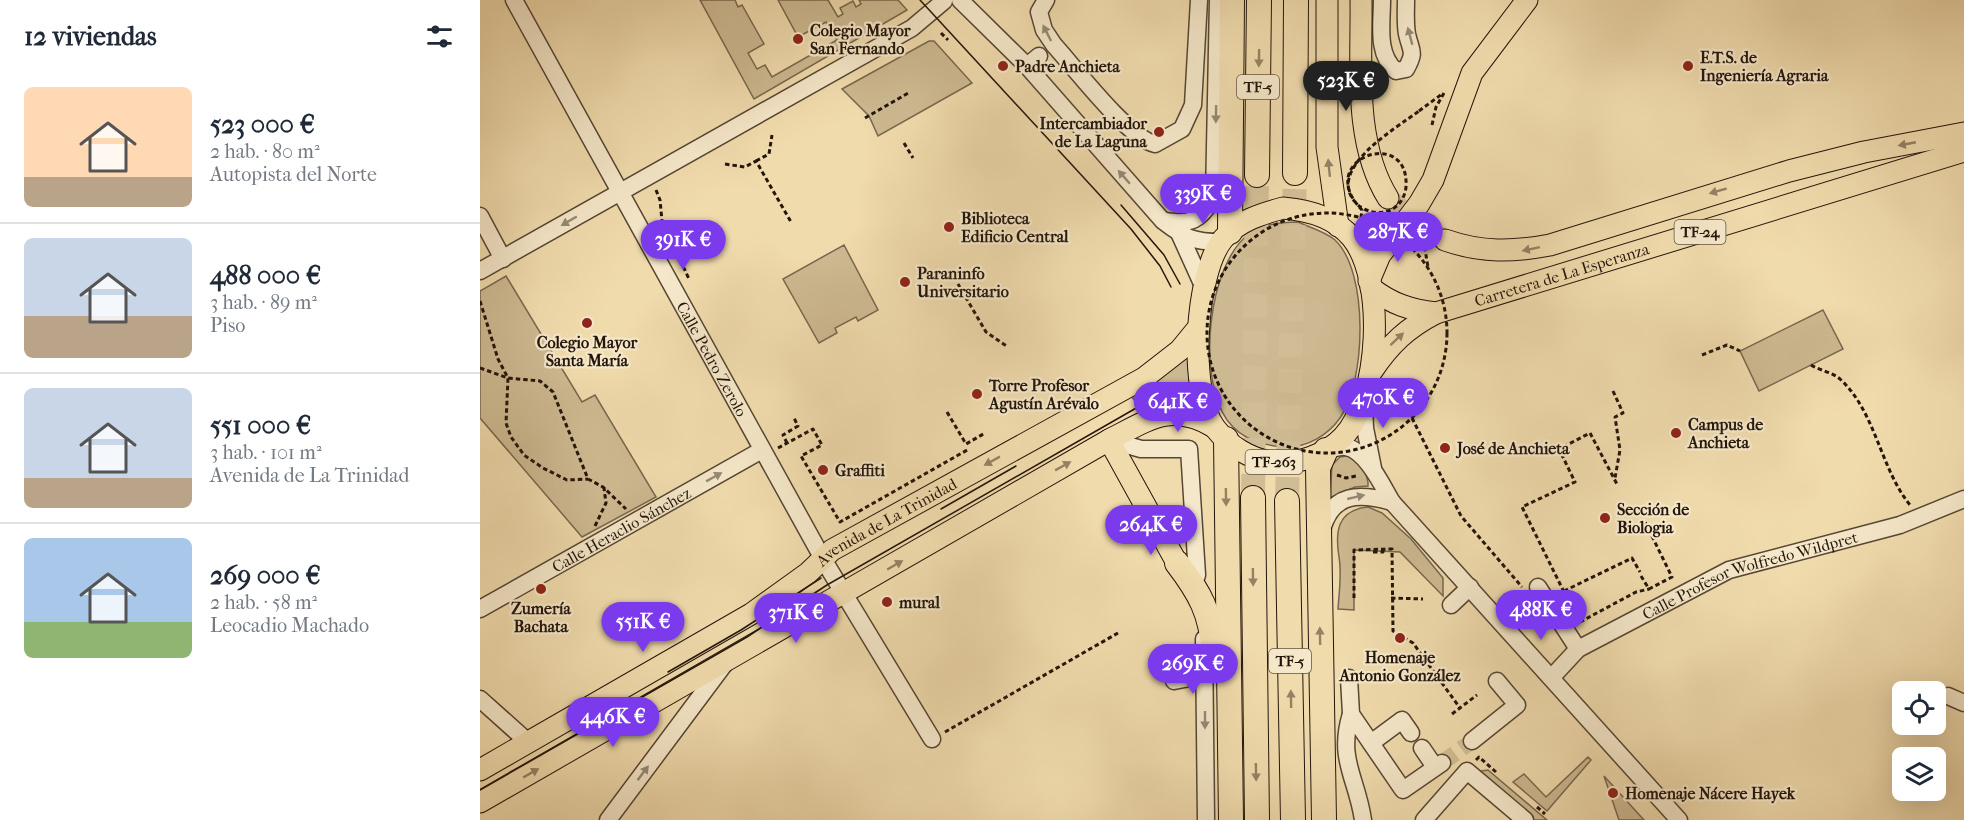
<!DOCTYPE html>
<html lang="es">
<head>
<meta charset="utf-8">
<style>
	:root { --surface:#fff; --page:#f2f2f3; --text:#1f2937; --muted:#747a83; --line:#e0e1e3; --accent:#7c3aed }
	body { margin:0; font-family:"IM FELL French Canon",serif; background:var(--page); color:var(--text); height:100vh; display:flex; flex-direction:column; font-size:22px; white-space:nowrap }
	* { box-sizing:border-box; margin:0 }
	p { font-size:20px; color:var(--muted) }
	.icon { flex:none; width:33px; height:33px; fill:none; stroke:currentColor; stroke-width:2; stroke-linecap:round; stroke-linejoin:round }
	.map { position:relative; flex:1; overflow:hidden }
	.drawer { display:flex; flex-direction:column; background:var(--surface); width:480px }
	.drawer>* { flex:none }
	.controls { position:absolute; left:1412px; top:681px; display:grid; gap:12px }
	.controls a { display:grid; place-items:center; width:54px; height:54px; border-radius:9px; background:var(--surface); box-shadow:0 6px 24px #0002; font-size:30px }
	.price { position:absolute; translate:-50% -51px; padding:0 14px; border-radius:21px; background:var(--accent); color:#fff; font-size:20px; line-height:39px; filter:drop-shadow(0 2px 3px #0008) }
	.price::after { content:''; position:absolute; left:50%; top:36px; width:18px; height:14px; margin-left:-9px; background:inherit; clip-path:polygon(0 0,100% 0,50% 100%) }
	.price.on { background:#222; color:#fff }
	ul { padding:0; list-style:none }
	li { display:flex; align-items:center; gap:18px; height:150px; padding:0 24px }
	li+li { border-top:2px solid var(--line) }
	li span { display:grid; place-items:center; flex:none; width:168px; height:120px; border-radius:9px; color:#555 }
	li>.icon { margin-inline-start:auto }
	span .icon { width:72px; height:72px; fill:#fffc; stroke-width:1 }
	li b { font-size:26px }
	h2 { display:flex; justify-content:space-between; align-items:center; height:72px; padding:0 24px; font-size:26px }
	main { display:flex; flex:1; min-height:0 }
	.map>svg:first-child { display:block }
</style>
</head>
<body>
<main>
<section class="drawer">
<h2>12 viviendas<svg class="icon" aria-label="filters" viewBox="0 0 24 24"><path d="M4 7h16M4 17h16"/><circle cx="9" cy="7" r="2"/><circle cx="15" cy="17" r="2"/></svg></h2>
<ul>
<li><span style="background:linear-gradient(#ffd9b3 75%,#b9a48a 0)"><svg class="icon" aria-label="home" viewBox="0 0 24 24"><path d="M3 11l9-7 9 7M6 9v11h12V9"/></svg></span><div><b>523 000 €</b><p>2 hab. · 80 m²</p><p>Autopista del Norte</p></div></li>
<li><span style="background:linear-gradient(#c9d6e8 65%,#b9a48a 0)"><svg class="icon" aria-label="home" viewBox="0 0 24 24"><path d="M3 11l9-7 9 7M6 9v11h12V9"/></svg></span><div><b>488 000 €</b><p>3 hab. · 89 m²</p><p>Piso</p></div></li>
<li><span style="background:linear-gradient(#c9d6e8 75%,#b9a48a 0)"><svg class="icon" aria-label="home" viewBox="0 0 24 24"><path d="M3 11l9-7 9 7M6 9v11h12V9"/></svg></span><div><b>551 000 €</b><p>3 hab. · 101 m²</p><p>Avenida de La Trinidad</p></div></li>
<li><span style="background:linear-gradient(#a9c7e8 70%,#8fb573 0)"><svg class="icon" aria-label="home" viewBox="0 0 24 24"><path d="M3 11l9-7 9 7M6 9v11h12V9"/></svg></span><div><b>269 000 €</b><p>2 hab. · 58 m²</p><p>Leocadio Machado</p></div></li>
</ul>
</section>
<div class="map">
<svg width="1484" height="820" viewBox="0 0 1484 820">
	<rect width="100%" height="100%" fill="#f0dbad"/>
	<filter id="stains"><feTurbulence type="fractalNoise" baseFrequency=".00333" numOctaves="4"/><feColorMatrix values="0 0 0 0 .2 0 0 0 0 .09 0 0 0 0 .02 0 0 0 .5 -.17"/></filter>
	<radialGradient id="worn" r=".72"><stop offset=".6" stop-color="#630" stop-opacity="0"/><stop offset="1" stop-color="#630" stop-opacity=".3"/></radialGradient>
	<g fill="#cdb991" stroke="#78674e" stroke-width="1.5">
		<polygon points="220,0 255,0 258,7 262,5 284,44 268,53 277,69 285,65 292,77 357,40 346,22 318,37 298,0 348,0 358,17 363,14 360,8 373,1 376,7 381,4 379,0 418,0 427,10 274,99"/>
		<polygon points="449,41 454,41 492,83 398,136 389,116 362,89"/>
		<path d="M818,222C829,227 846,232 855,240C889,272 886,381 860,418C848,435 828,447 807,447C783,446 762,440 747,420C717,378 727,264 770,233C783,224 803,222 818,222Z"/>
		<polygon points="364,245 398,310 378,321 376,317 355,328 357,333 339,343 303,279"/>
		<polygon points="26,276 102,402 115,395 176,497 102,537 0,418 0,291"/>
		<polygon points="1343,310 1363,349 1279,391 1260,351"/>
		<polygon points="707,352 714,407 698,404 663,413 650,394"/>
		<path d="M867,456C878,461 889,474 888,486L875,487L850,498L852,465L860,457Z"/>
		<path d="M888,507L902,513L931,539L963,578V596L920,552L874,550V610L858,609C859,593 862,573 859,557C855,532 857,510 888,507Z"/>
		<polygon points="1108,757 1111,760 1067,811 1033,782 1044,774 1066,797"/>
		<polygon points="1008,770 1067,820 1051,820 994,772"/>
		<polygon points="1124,776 1164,820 1139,820"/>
	</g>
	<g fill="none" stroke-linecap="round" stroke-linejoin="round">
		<polyline stroke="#d1bd95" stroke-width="16" stroke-dasharray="16 8" stroke-linecap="butt" points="962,763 992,741"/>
		<polyline stroke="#d1bd95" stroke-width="21" stroke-dasharray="21 10" stroke-linecap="butt" points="908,198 943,229 965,240"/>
		<g stroke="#d1bd95" stroke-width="24" stroke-dasharray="24 12" stroke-linecap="butt">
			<polyline points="773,498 777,175"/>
			<polyline points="807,501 815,173"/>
		</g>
		<defs>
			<g id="minor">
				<path id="s1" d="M34,0L343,559L452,739"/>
				<path d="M480,0L547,66L683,221C705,238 713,242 741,242"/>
				<path d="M566,0L559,12L564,30L574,45C595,68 648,138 675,144L702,129L713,105L719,0"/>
				<path d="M902,0C902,24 896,54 916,71L926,69C936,51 931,52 927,34C925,23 926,11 926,0"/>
				<polyline points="547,66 559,56"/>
				<polyline points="0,216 23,259"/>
				<path d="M684,221C711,225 720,221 734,197L738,0"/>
				<polyline points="702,230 700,235 724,288"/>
				<polyline points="0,271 432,28 464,1"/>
				<polyline points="884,402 885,428 893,468"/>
				<polyline points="629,440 661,449 709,449 717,575 711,589"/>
				<path d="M847,450C853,449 860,446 866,447C886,450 903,487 912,502L1199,820"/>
				<path d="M842,530C852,492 880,493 912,502"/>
				<polyline points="1058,587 1098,649"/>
				<polyline points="971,605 990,587"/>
				<path id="s2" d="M0,609L282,450"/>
				<polyline points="724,639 726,820"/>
				<polyline points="869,678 871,714 923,790 962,763"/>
				<path id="s3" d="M1071,678L1098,649L1249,570L1420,525L1484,499"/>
				<polyline points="694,681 725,675"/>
				<polyline points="1468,696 1484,703"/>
				<polyline points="0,699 48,742"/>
				<path d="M871,714C857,759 877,778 883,820"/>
				<polyline points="992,741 1037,705 1017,681"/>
				<polyline points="891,743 922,720 931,733"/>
				<polyline points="942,748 955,767"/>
				<polyline points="128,820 246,662"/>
				<polyline points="944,820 987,771 1045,820"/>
			</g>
			<g id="major">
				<polyline points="847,0 847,147 858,226"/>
				<path d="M881,0C882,64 873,142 908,198"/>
				<path d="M803,208C828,210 855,217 872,238C906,280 900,398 863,437C846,455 817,465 792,462C770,459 749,446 735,428C708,392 715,273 743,239C758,221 781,214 803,208Z"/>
				<path d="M965,240C1002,253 1033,252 1070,245L1309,171L1384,152L1484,133"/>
				<polyline points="889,281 900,255 939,204 953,180 992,73 1047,0"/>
				<path d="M891,288C912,304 930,310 956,313"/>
				<path id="s4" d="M892,371C910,344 927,328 956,313L1484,151"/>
				<polyline points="629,440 697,563"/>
				<path id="s5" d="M0,770L271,614L328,573L352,550L664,378L700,350L718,328"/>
				<path d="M0,802L629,440C670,419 691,402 734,427"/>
			</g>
			<g id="highway">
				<polyline points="815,173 816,0"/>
				<polyline points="777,175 779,0"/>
				<polyline points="750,232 752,0"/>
				<polyline points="746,439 751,820"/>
				<polyline points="773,498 777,820"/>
				<polyline points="807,501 813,820"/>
				<path d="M697,563C720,593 731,613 734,652"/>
				<polyline points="844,820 838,468 846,450"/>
			</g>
		</defs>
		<use href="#minor" stroke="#564633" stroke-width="19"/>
		<use href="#major" stroke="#23150a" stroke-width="23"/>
		<use href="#highway" stroke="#23150a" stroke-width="26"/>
		<g stroke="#23150a" stroke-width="3" stroke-dasharray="4.5 3" stroke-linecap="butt">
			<polyline points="461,33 468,40"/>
			<polyline points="939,111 962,94"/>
			<polyline points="385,118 430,92"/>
			<polyline points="952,125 956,107 964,93"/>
			<polyline points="424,143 433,158"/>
			<polyline points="276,161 289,154 292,135"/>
			<polyline points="245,164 265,167 276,161 311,222"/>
			<polyline points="176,190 180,200 182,221 209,279"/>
			<polyline points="942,232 948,267"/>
			<polyline points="478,284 506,332 528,347"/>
			<polyline points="0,301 18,359 28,378 26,423 31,437 44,455 63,468 87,480 108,479"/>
			<polyline points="1222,355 1247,345 1260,351"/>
			<path d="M1331,365C1341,371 1352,372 1360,379C1396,412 1400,468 1430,505"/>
			<polyline points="0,368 28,378 60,381 73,392 108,479 123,487 146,509"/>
			<polyline points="1133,391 1143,413 1135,417 1140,450 1135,478"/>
			<polyline points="467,412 486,444 505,433"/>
			<polyline points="932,418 981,516 1042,587"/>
			<polyline points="307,443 303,435 318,426 314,418"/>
			<polyline points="298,448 333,429 342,445 321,456 360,522 489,449"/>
			<polyline points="857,475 866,478 876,476"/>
			<polyline points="115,526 126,503 124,488"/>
			<polyline points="893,552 903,552 903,550"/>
			<polyline points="1161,576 1169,589 1192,577 1165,522"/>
			<polyline points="1084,591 1152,558 1160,572"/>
			<polyline points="1084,592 1042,507 1095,482 1079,449 1110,433 1138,486"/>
			<polyline points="874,598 874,550 912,549 913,631 933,643 980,708"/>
			<polyline points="911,598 943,599"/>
			<polyline points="1100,622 1156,592 1169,589"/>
			<polyline points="972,714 997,695"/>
			<polyline points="465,732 638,633"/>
			<polyline points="996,760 999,757 1016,772"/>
			<polyline points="1057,807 1065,814"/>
		</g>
		<use href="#minor" stroke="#f5e8ca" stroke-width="16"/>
		<use href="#major" stroke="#f0dbad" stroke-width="21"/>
		<use href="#highway" stroke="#f0dbad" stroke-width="24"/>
		<g stroke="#23150a" stroke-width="1.5">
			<polyline points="440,0 651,229 680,266 691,287"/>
			<polyline points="641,205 684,255 700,284"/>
			<polyline points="461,509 536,466"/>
			<polyline points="188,672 261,630 341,578"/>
			<polyline points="0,790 267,637 347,585 658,407"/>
		</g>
		<g stroke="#23150a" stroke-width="3" stroke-dasharray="4.5 3" stroke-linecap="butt">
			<circle cx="847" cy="333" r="120"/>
			<path d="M881,218L882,210C832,159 930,125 926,187C925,198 918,208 908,211C898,215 885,211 878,205C842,171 915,129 939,111"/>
		</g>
	</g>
	<defs><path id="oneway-solid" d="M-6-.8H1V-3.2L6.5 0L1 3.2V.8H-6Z" transform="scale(1.5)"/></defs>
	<g fill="#968974">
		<use href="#oneway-solid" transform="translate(567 33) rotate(-117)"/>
		<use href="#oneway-solid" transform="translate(930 36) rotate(-105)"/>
		<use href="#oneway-solid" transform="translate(736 114) rotate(91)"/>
		<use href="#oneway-solid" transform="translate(644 177) rotate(-131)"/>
		<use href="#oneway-solid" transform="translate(89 221) rotate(150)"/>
		<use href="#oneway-solid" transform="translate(234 477) rotate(-29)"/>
		<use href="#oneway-solid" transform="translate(876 497) rotate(-13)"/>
		<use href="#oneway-solid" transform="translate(725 720) rotate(90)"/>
		<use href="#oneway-solid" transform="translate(163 773) rotate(-53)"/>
	</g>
	<g fill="#948264">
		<use href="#oneway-solid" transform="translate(779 58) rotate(91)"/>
		<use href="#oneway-solid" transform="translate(1427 144) rotate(169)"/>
		<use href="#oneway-solid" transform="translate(849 168) rotate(-96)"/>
		<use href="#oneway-solid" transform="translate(1238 191) rotate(164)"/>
		<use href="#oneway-solid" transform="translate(1051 249) rotate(168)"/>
		<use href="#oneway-solid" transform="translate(917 339) rotate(-43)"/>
		<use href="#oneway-solid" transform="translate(512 461) rotate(151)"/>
		<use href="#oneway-solid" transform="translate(583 466) rotate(-29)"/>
		<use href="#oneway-solid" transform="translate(746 497) rotate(89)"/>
		<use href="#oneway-solid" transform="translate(415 565) rotate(-30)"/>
		<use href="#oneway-solid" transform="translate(773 577) rotate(89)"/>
		<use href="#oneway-solid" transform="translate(840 636) rotate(-91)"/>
		<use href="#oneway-solid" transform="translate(811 699) rotate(-91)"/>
		<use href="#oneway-solid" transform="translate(776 772) rotate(89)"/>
		<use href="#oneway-solid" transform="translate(51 773) rotate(-30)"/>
	</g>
	<g fill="#8f2418" stroke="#f5e8ca" stroke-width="2">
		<circle cx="318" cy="39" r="6"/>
		<circle cx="523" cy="66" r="6"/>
		<circle cx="1208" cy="66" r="6"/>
		<circle cx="679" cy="132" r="6"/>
		<circle cx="469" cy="227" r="6"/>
		<circle cx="425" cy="282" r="6"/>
		<circle cx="107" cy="323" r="6"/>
		<circle cx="497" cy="394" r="6"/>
		<circle cx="1196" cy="433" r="6"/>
		<circle cx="965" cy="448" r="6"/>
		<circle cx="343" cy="470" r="6"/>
		<circle cx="1125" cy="518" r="6"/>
		<circle cx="61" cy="589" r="6"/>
		<circle cx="407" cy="602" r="6"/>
		<circle cx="920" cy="638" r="6"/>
		<circle cx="1133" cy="793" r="6"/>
	</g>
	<g text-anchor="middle" stroke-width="4.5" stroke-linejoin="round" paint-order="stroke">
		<g fill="#f5e8ca" stroke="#625444" stroke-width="1.5">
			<rect x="757" y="75" width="42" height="24" rx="4.5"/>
			<rect x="1194.5" y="220" width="51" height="24" rx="4.5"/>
			<rect x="765.5" y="450" width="57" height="24" rx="4.5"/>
			<rect x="789" y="649" width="42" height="24" rx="4.5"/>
		</g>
		<g font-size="15" font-weight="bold" fill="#23150a">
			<text x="778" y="92">TF-5</text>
			<text x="1220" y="237">TF-24</text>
			<text x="794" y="467">TF-263</text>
			<text x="810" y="666">TF-5</text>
		</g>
		<g font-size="16" font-weight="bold" fill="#23150a" stroke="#f5e8ca" text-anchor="start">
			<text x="330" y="36">Colegio Mayor<tspan x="330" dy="18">San Fernando</tspan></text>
			<text x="1220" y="63">E.T.S. de<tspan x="1220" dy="18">Ingeniería Agraria</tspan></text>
			<text x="535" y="72">Padre Anchieta</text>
			<text x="667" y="129" text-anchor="end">Intercambiador<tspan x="667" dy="18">de La Laguna</tspan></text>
			<text x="481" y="224">Biblioteca<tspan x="481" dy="18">Edificio Central</tspan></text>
			<text x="437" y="279">Paraninfo<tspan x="437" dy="18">Universitario</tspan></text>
			<text x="107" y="348" text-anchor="middle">Colegio Mayor<tspan x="107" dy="18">Santa María</tspan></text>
			<text x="509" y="391">Torre Profesor<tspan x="509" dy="18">Agustín Arévalo</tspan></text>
			<text x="1208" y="430">Campus de<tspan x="1208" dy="18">Anchieta</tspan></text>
			<text x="977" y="454">José de Anchieta</text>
			<text x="355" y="476">Graffiti</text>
			<text x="1137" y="515">Sección de<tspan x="1137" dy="18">Biologia</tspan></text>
			<text x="419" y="608">mural</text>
			<text x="61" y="614" text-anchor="middle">Zumería<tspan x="61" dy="18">Bachata</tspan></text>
			<text x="920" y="663" text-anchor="middle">Homenaje<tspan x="920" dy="18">Antonio González</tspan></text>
			<text x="1145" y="799">Homenaje Nácere Hayek</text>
		</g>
		<g font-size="16" fill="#23150a" stroke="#f5e8ca">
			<text dy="6" stroke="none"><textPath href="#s4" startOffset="219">Carretera de La Esperanza</textPath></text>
			<text dy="6" stroke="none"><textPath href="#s1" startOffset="410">Calle Pedro Zerolo</textPath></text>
			<text dy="6" stroke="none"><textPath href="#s5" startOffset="477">Avenida de La Trinidad</textPath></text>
			<text dy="6" stroke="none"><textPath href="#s2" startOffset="162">Calle Heraclio Sánchez</textPath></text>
			<text dy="6" stroke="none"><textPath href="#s3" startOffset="228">Calle Profesor Wolfredo Wildpret</textPath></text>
		</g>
	</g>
	<rect width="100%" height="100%" filter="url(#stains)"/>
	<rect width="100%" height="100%" fill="url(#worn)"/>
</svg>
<div class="controls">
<a><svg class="icon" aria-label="locate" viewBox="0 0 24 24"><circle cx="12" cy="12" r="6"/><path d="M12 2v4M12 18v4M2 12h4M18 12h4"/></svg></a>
<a><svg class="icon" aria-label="layers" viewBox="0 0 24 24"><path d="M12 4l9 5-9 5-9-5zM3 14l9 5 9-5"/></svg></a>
</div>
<b class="price on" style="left:866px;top:112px">523K €</b>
<b class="price" style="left:723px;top:225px">339K €</b>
<b class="price" style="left:918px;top:263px">287K €</b>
<b class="price" style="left:203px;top:271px">391K €</b>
<b class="price" style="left:903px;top:429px">470K €</b>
<b class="price" style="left:698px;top:433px">641K €</b>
<b class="price" style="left:671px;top:556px">264K €</b>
<b class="price" style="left:1061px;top:641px">488K €</b>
<b class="price" style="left:316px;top:644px">371K €</b>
<b class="price" style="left:163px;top:653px">551K €</b>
<b class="price" style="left:713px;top:695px">269K €</b>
<b class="price" style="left:133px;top:748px">446K €</b>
</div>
</main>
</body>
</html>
